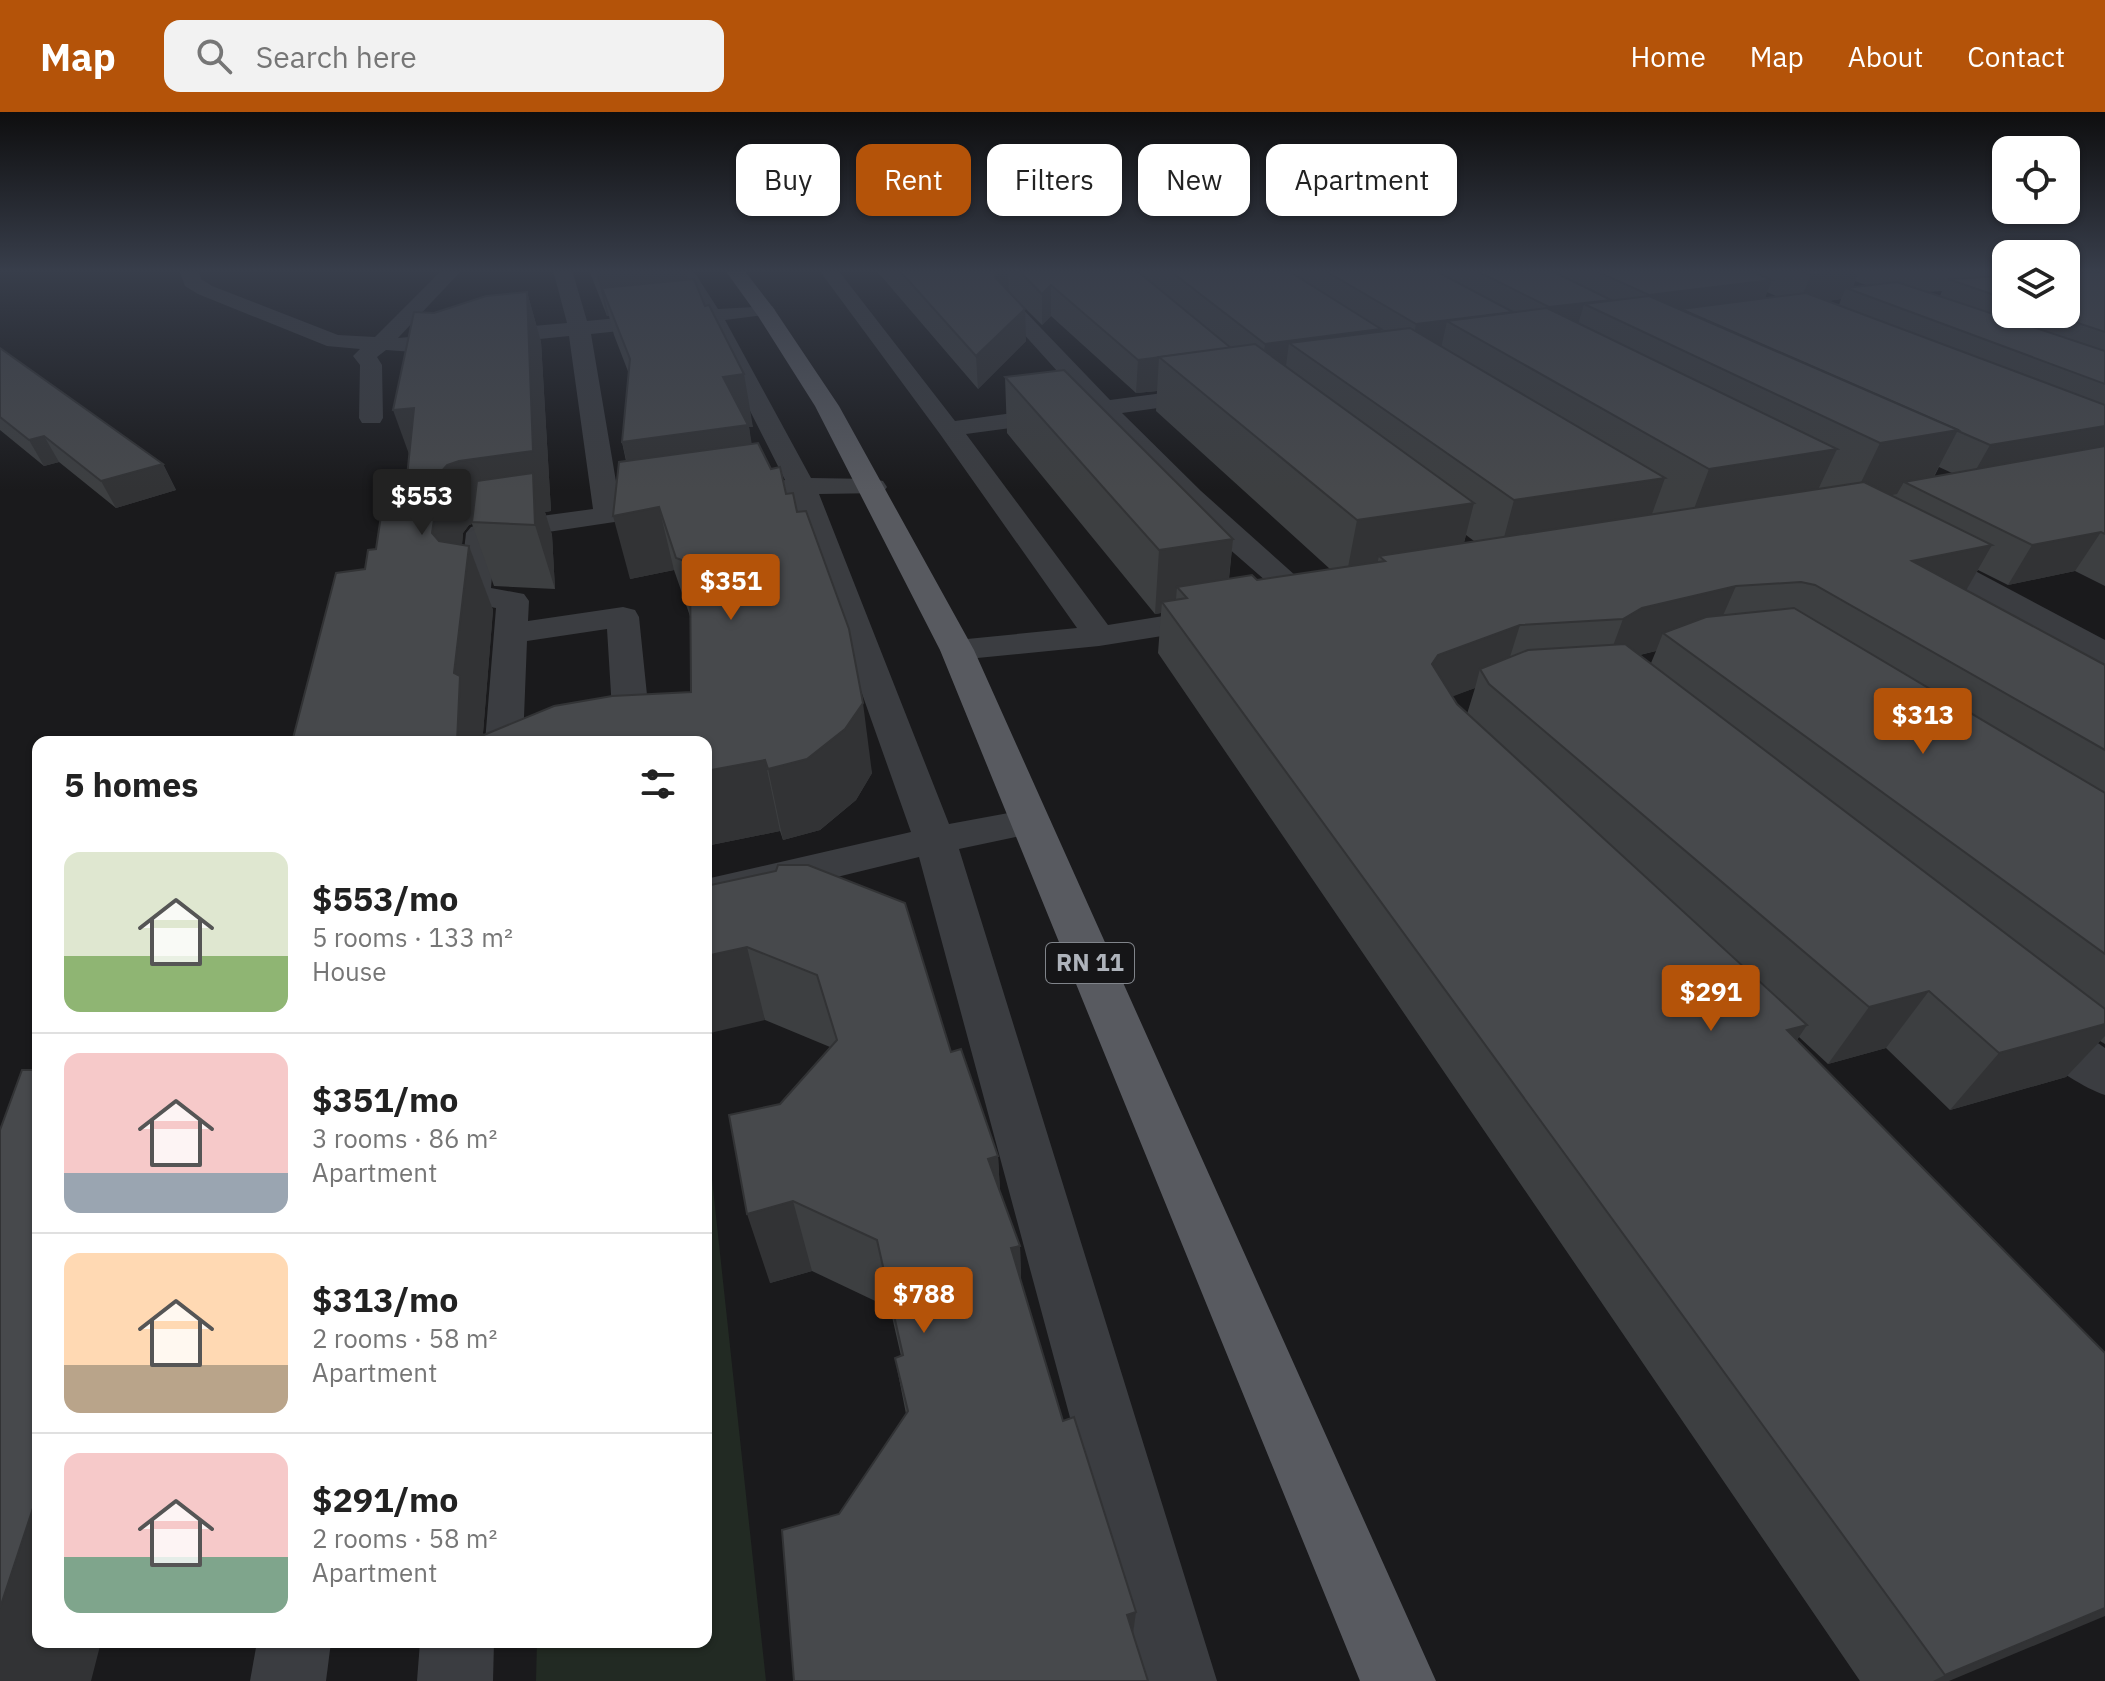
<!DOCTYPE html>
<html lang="en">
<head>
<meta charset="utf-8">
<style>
	:root { --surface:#fff; --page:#f2f2f2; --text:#222; --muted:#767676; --line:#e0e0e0; --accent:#b45309 }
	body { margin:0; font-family:"IBM Plex Sans",sans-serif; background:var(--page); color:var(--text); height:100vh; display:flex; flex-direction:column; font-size:30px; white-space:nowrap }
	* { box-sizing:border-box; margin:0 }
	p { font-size:26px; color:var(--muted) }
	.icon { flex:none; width:44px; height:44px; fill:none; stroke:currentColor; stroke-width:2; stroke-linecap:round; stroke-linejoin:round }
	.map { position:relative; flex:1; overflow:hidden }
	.side { position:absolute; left:32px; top:624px; width:680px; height:912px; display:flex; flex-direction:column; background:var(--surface); border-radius:16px; box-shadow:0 2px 6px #0004 }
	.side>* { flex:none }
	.guide { position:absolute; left:736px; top:32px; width:760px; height:72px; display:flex; gap:16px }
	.controls { position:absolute; left:1992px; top:24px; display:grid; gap:16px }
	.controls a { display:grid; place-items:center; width:88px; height:88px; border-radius:16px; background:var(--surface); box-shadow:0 2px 6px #0004; font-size:40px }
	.price { position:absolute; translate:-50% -68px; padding:0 18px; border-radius:8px; background:var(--accent); color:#fff; font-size:26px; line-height:52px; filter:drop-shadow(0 2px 4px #0008) }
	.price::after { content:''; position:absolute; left:50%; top:48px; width:24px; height:18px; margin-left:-12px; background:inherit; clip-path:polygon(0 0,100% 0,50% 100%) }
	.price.current { background:#222; color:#fff }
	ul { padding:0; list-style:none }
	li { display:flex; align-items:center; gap:24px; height:200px; padding:0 32px }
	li+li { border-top:2px solid var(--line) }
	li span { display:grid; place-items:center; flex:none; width:224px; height:160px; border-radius:16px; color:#555 }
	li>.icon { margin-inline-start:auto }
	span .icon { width:96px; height:96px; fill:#fffc; stroke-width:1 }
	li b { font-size:34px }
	h2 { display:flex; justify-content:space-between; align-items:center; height:96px; padding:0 32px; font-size:34px }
	.chip { padding:0 28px; border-radius:16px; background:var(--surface); box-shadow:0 2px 6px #0004; font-size:28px; line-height:72px }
	.chip.current { background:var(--accent); color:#fff }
	header { display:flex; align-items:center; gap:48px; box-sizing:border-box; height:112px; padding:0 40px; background:var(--accent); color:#fff }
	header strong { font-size:38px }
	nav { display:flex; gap:44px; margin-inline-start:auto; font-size:28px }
	.search { width:560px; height:72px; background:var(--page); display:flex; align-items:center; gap:20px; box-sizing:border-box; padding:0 28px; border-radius:16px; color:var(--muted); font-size:30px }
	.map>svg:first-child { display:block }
</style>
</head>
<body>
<header>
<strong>Map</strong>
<div class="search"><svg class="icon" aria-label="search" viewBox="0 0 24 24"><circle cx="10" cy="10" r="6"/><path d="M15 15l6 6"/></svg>Search here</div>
<nav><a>Home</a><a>Map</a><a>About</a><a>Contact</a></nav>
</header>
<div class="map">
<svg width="2105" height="1569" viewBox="0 0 2105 1569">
	<rect width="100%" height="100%" fill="#1a1a1c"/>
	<polygon fill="#222a23" points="706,1062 712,1067 766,1569 536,1569 537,1530 706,1530"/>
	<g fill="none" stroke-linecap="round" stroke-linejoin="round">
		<g fill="#3b3d41" fill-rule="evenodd">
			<polygon points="179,158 198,158 201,167 212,174 338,223 375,225 442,158 462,158 398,226 567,211 553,158 572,158 587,209 699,198 674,158 693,158 718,197 772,194 775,198 772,202 725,208 811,366 873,367 883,369 887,375 883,381 819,382 949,712 1030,697 1044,701 1051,710 1044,719 959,737 1217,1569 1141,1569 919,745 706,797 706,767 911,720 792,384 774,386 764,384 760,378 764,372 785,368 705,210 591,222 620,393 671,386 681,388 685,394 681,400 495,428 491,476 524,482 529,489 528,509 623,495 635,498 639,505 651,622 645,630 570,630 576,622 613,614 607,517 527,529 523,630 485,630 496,496 464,490 459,483 466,421 471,415 481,412 593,397 569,224 414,240 386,238 377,245 382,253 383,306 380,311 362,311 359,306 360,253 353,244 360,237 327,234 198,182 185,174"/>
			<polygon points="819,158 838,158 955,309 1086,291 1001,197 998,193 1008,187 1015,189 1110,288 1216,274 1224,276 1228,281 1224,286 1216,288 1122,301 1201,379 1325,490 1320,497 1309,500 1298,497 1219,428 1098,304 966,322 1108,513 1219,495 1231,498 1235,505 1231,512 1219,515 1099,534 957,548 945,545 940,538 945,531 957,528 1077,516 940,322"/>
			<polygon points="1921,433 1932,436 2105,528 2105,552 2093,549 1910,448 1906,442 1910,436"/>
			<path d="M2036,893L2053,899L2105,936V983C2077,974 2026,938 2011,912L2019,899Z"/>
			<polygon points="257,1530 331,1530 326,1569 250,1569"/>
			<polygon points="420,1530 494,1530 493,1569 417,1569"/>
		</g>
		<polygon fill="#585a60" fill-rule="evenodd" points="725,158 744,158 774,197 839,294 974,538 1436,1569 1360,1569 940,538 815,294 758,204"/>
	</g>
	<g fill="#3d3f41" fill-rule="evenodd">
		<polygon points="589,158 687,158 688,167 753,315 749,315 751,332 771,357 797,400 872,661 856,688 820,718 783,728 780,719 706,734 706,630 292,630 365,457 376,437 404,394 434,201 527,180 541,230 551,399 545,400 552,423 555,477 494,474 472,412 469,413 463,421 462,433 469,434 493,498 483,621 484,623 691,580 691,507 674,458 630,467 626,349 622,330 629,262 614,223 609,204 607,204"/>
		<path d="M876,158H2006V202H2066V158H2102L2101,160H2105V474L2075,459L2008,473L1978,458L1966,478L2105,553V932L2100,929L2066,965L1950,998L1886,936L1828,952L1799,925L1797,928L1949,1569H1860L1158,541L1161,501L1155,502L1007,321L1005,265L1233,427L1229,467L1257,468L1330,457L1156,299L1157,279L1136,281L1051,204L1042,213L1015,186L1026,229L978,277ZM1855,169L1866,173L1853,175ZM1942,179L1940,184L1928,180ZM1767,180L1778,185L1765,186ZM1841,187L1839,193L1828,189ZM1939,355L1952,361L1934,365ZM1466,423L1474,429L1464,431ZM1656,539L1651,551L1640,543ZM1475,576L1467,602L1457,592L1452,584Z"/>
		<polygon points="0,236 163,352 176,378 116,396 59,350 44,354 0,318"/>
		<polygon points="706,774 951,940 998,1044 1000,1080 1020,1134 1021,1169 1063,1309 1136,1500 1133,1522 839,1402 906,1302 895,1246 901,1244 890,1196 812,1159 770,1171 780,992 830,935 765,908"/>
	</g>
	<g fill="#323335">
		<polygon points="596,158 687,158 694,195 602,176 609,204 607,204"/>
		<polygon points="1000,158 1008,158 1009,184 995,165 996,160"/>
		<polygon points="1845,158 1860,158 1851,178 1846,176 1841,187 1798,193 1811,163"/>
		<polygon points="1772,168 1760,198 1639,214 1649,183"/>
		<polygon points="1051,173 1051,204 1042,213 1042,182"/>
		<polygon points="527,180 541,230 551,399 545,400 552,423 555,477 535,413 472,410 472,412 469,413 463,421 457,485 432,421 441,360"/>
		<polygon points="1611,188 1584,192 1575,223 1541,227 1549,195"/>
		<polygon points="1025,197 1026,229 978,277 976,244"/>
		<polygon points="1513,200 1447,209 1440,241 1410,245 1416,212"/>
		<polygon points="1381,217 1375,249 1289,231 1285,261 1261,265 1265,232"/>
		<polygon points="1159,245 1157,279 1136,281 1138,248"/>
		<polygon points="744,262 753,315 749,315 758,369 636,387 622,330 723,265"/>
		<polygon points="414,296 414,356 393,298"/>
		<polygon points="2105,314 2105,346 1969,370 1990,333"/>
		<polygon points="1958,318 1927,377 1904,370 1897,382 1851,391 1880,331"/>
		<polygon points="44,324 59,350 44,354 29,328"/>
		<polygon points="1837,337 1809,397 1686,418 1709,357"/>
		<polygon points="163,352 176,378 116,396 101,369"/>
		<polygon points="1665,366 1644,424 1498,448 1514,388"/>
		<polygon points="1474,391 1458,454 1385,449 1379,444 1374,467 1345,471 1357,408"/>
		<polygon points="659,395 674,458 630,467 613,404"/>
		<polygon points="2101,420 2075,459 2008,473 2032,433"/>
		<polygon points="1233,427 1226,491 1187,486 1177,475 1175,499 1162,490 1161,501 1155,502 1159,438"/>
		<polygon points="1992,433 1964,482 1912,449"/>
		<polygon points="469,434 493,498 483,621 486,630 457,630 454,561"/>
		<polygon points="1736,474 1714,524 1663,521 1656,539 1622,547 1604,558 1623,507 1642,496"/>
		<polygon points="1520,513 1504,564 1480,557 1475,576 1425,595 1432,552 1438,543"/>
		<polygon points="863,591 872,661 856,688 820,718 783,728 768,657"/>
		<polygon points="765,648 780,719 706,734 706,659"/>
		<polygon points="747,835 765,908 706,922 706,844"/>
		<polygon points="1929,879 1886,936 1828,952 1869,895"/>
		<polygon points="2105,912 2105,924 2066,965 1950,998 1999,941"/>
		<polygon points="1807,913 1770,968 1787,918"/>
		<polygon points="998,1044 1002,1115 988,1047"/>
		<polygon points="793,1089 812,1159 770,1171 747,1102"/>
		<polygon points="1020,1134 1022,1202 1011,1136"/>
		<polygon points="38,1381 38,1530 101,1530 91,1569 0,1569 0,1496"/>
		<polygon points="2105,1496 2105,1504 1949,1569 1933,1569 1945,1563"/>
		<polygon points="1136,1500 1129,1550 1127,1503"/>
	</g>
	<g fill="#47494c" stroke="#323335" stroke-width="2">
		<polygon points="899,158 1000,158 996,160 995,165 1025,197 976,244"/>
		<polygon points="1018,158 1136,158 1231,236 1138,248 1051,173 1042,182"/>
		<polygon points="1169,158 1287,158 1381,217 1265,232"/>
		<polygon points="1324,158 1434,158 1513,200 1416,212"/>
		<polygon points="1475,158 1550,158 1611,188 1549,195"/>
		<polygon points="1594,158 1749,158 1772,168 1649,183"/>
		<polygon points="1799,158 1845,158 1811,163"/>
		<polygon points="2066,158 2080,158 2083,161 2105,160 2105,220 2051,202 2066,202"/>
		<polygon points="2006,164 2006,187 1948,167"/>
		<polygon points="694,167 705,194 709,193 744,262 723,265 748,313 622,330 630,247 602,176"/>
		<polygon points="1897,170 2105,239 2105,272 1846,176"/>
		<polygon points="527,180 533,339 459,349 447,353 441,360 432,421 439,429 469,434 454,561 460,564 457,630 292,630 336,461 365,457 368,438 376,437 382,397 404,394 414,296 393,298 414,200 434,201 486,184"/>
		<polygon points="1806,181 2105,293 2105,314 1990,333 1958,319 1958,318 1681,197"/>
		<polygon points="1649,184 1958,318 1880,331 1584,192"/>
		<polygon points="1547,196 1837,337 1709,357 1447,209"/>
		<polygon points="1410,216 1665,366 1514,388 1289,231"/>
		<polygon points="1255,232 1474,391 1357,408 1159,245"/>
		<polygon points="0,236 163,352 101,369 44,324 29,328 0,305"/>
		<polygon points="1064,258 1233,427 1159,438 1005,265"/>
		<polygon points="758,331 771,357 780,355 786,382 793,381 797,400 806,399 849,517 863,591 845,617 807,647 768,657 765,648 706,659 706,630 467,630 554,594 612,584 691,580 690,451 676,446 659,395 613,404 619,350"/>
		<polygon points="2105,334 2105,422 2101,420 2032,433 1904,370"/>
		<polygon points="533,361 535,413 472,410 477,369"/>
		<polygon points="1864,370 1992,433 1912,449 2105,553 2105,638 1815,473 1801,470 1736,474 1642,496 1623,507 1520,513 1438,543 1432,552 1457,592 1807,913 1787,918 2105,1241 2105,1496 1945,1563 1162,490 1187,486 1177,475 1252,463 1257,468 1385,449 1379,444"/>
		<polygon points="1794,496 2105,681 2105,842 1663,521 1706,505"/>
		<polygon points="1625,532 2105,897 2105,912 1999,941 1929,879 1869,895 1489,572 1480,557 1528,538"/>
		<polygon points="778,753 808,753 905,791 951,940 961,937 998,1044 988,1047 1020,1134 1011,1136 1063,1309 1074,1305 1136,1500 1127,1503 1148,1569 794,1569 782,1418 839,1402 908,1299 895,1246 903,1243 877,1128 793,1089 747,1102 729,1003 780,992 837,928 817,863 747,835 706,844 706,774 776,759"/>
		<polygon points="22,958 38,958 38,1381 0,1496 0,1018"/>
	</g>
	<linearGradient id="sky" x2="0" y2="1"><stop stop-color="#0e0e0f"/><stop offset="0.42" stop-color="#383e4b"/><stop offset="1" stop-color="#383e4b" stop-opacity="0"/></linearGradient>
	<rect width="2105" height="378" fill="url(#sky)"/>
	<g text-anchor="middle" stroke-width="7" stroke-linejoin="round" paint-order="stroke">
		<rect fill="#151517" stroke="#80848a" stroke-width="2" x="1046" y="831" width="88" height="40" rx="6"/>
		<g font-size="24" font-weight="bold" fill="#aeb3bb">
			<text x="1090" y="859">RN 11</text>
		</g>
	</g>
</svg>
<div class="controls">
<a><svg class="icon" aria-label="locate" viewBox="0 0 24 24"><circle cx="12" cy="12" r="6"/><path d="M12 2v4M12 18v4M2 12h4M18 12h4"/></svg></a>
<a><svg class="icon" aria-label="layers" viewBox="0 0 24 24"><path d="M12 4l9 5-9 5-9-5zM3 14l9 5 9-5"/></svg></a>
</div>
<b class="price current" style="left:422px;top:425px">$553</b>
<b class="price" style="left:731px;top:510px">$351</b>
<b class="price" style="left:1923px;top:644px">$313</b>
<b class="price" style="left:1711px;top:921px">$291</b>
<b class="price" style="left:924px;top:1223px">$788</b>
<div class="guide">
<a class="chip">Buy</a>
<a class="chip current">Rent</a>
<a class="chip">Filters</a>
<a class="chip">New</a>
<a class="chip">Apartment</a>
</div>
<section class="side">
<h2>5 homes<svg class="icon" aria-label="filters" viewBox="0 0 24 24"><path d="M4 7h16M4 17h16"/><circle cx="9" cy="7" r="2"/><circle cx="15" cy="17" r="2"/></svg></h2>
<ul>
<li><span style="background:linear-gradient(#dfe7d0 65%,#8fb573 0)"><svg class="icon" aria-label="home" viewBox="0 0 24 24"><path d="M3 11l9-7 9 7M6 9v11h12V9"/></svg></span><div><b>$553/mo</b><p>5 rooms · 133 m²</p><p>House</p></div></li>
<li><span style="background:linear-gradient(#f6c9c9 75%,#9aa5b1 0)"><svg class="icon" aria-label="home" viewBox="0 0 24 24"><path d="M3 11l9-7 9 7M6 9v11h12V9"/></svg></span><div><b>$351/mo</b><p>3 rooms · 86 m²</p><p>Apartment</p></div></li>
<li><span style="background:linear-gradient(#ffd9b3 70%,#b9a48a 0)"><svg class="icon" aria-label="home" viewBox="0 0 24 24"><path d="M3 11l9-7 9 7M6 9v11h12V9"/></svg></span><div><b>$313/mo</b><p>2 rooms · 58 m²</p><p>Apartment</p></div></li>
<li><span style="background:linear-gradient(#f6c9c9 65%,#7fa58c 0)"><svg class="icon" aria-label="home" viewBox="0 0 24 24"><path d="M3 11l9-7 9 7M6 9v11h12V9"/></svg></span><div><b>$291/mo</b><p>2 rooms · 58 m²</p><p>Apartment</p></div></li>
</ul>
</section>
</div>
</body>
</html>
